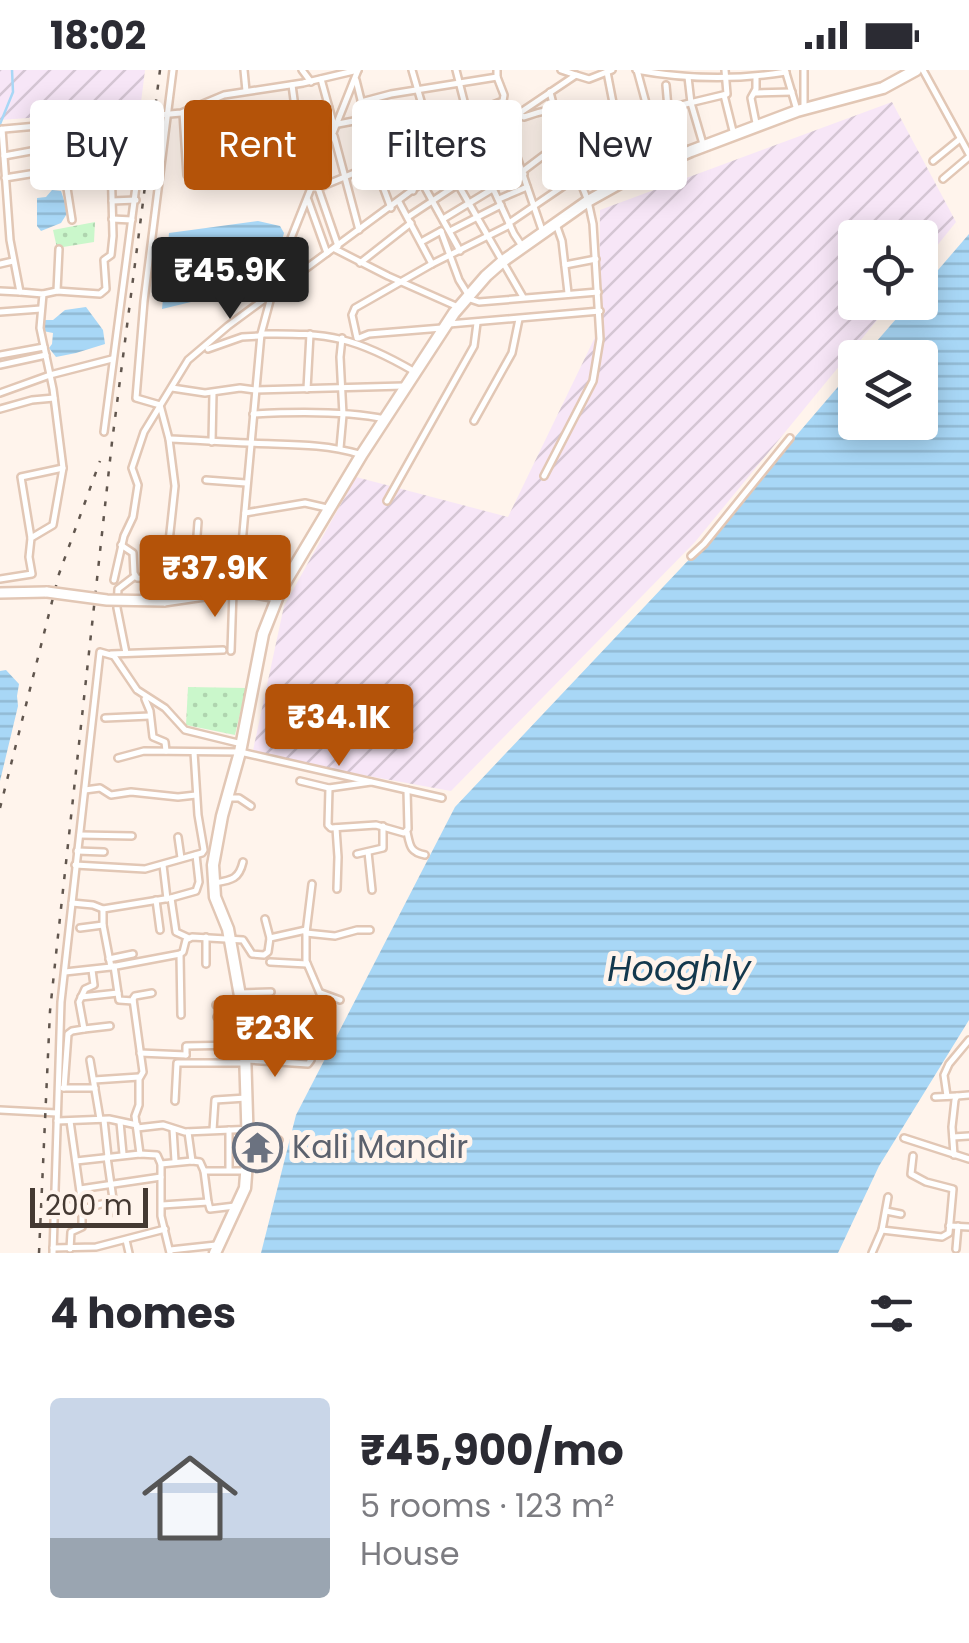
<!DOCTYPE html>
<meta charset="utf-8">
<style>
body{margin:0;font-family:Poppins,sans-serif;background:#f7f7f7;color:#2b2b33;height:100vh;display:flex;flex-direction:column;font-size:38px;white-space:nowrap}
*{box-sizing:border-box;margin:0}
p{font-size:32px;color:#7c7c81}
.icon{flex:none;width:55px;height:55px;fill:none;stroke:currentColor;stroke-width:2;stroke-linecap:round;stroke-linejoin:round}
.map{position:relative;height:1183px;overflow:hidden}
.details{display:flex;flex-direction:column;background:#fff;flex:1}
.details>*{flex:none}
.hud{position:absolute;left:30px;top:30px;width:910px;height:90px;display:flex;gap:20px}
.controls{position:absolute;left:838px;top:150px;display:grid;gap:20px}
.controls a{display:grid;place-items:center;width:100px;height:100px;border-radius:10px;background:#fff;box-shadow:0 5px 25px #0003;font-size:50px}
.scale{position:absolute;left:30px;bottom:25px;width:118px;box-sizing:border-box;padding-left:10px;border:5px solid #443932;border-top:0;font-size:28px;line-height:35px;white-space:nowrap;color:#443932;-webkit-text-stroke:8px #fff4ec;paint-order:stroke}
.price{position:absolute;translate:-50% -85px;padding:0 22px;border-radius:10px;background:#b45309;color:#fff;font-size:32px;line-height:65px;filter:drop-shadow(0 2px 5px #0008)}
.price::after{content:'';position:absolute;left:50%;top:60px;width:30px;height:22px;margin-left:-15px;background:inherit;clip-path:polygon(0 0,100% 0,50% 100%)}
.price.active{background:#222;color:#fff}
ul{padding:0;list-style:none}
li{display:flex;align-items:center;gap:30px;height:250px;padding:0 50px}
li span{display:grid;place-items:center;flex:none;width:280px;height:200px;border-radius:10px;color:#555}
li>.icon{margin-inline-start:auto}
span .icon{width:120px;height:120px;fill:#fffc;stroke-width:1}
li b{font-size:42px}
h2{display:flex;justify-content:space-between;align-items:center;height:120px;padding:0 50px;font-size:42px}
.tag{padding:0 35px;border-radius:10px;background:#fff;box-shadow:0 5px 25px #0003;font-size:35px;line-height:90px}
.tag.active{background:#b45309;color:#fff}
.status{display:flex;justify-content:space-between;align-items:center;height:70px;padding:0 50px;background:#fff;direction:ltr}
.status svg{height:28px;fill:currentColor}
.map>svg:first-child{display:block}
</style>
<div class="status"><b>18:02</b><svg viewBox="0 0 49 12"><path d="M0 12V9h3v3zM5 12V6h3v6zM10 12V3h3v9zM15 12V0h3v12zM26 1h20v11H26zM47 4h2v5h-2z"/></svg></div>
<div class="map">
<svg width="969" height="1183" viewBox="0 0 969 1183">
<defs>
<pattern id="industrial-furrows" width="10" height="10" patternUnits="userSpaceOnUse" patternTransform="scale(2.5)"><rect width="10" height="10" fill="#f7e6f7"/><path d="M-1 1l2-2M0 10L10 0M9 11l2-2" fill="none" stroke="#d5c6d4"/></pattern>
<pattern id="park-dots" width="8" height="8" patternUnits="userSpaceOnUse" patternTransform="scale(2.5)"><rect width="8" height="8" fill="#caf7cb"/><path d="M2 2h.1M6 6h.1" fill="none" stroke="#afd4af" stroke-width="1.8" stroke-linecap="round"/></pattern>
<pattern id="water-rules" width="6" height="5" patternUnits="userSpaceOnUse" patternTransform="scale(2.5)"><rect width="6" height="5" fill="#a8d7f6"/><path d="M0 2.5h6" fill="none" stroke="#92b9d3"/></pattern>
</defs>
<rect width="100%" height="100%" fill="#fff4ec"/>
<g fill="url(#industrial-furrows)">
<polygon points="0,0 145,0 140,40 0,50"/>
<polygon points="892,32 956,152 920,197 920,168 855,168 855,232 891,233 695,472 451,721 252,685 284,536 356,407 508,447 599,259 600,140"/>
</g>
<g fill="url(#park-dots)">
<polygon points="95,152 94,172 57,178 53,160"/>
<polygon points="188,617 246,618 235,665 186,655"/>
</g>
<g fill="url(#water-rules)">
<polygon points="52,120 61,121 68,142 61,153 41,161 37,156 37,128 46,127"/>
<path d="M258 151 280 156 284 163C280 176 277 198 267 207 256 219 181 234 162 239L169 163Z"/>
<polygon points="969,164 969,950 879,1096 838,1183 261,1183 296,1045 455,737 698,480 855,297 855,352 920,352 920,288 863,287 910,233 920,232 920,221"/>
<polygon points="86,237 103,260 105,274 76,283 56,287 49,278 52,274 53,263 43,261 44,250 53,250 65,240"/>
<polygon points="6,600 19,614 17,626 18,636 0,711 0,601"/>
</g>
<g fill="none" stroke-linecap="round" stroke-linejoin="round">
<polyline stroke="#a8d7f6" stroke-width="2.5" points="0,54 13,22 12,0"/>
<defs>
<g id="minor">
<polyline points="244,0 246,21"/>
<polyline points="302,0 311,12"/>
<polyline points="412,0 425,45 440,83 523,227"/>
<polyline points="456,0 475,74"/>
<path d="M636 0C685 9 737 10 786 2"/>
<polyline points="637,0 653,59 668,91"/>
<polyline points="804,0 804,37"/>
<polyline points="923,0 969,84"/>
<polyline points="607,2 615,43"/>
<polyline points="786,3 797,40"/>
<polyline points="576,5 589,9 612,0"/>
<polyline points="688,7 691,33 703,74"/>
<polyline points="321,9 334,56"/>
<polyline points="356,10 382,114 391,138"/>
<polyline points="292,15 304,104 307,114 311,118 318,118 376,94 436,74"/>
<polyline points="666,15 668,38"/>
<polyline points="755,23 792,22"/>
<polyline points="724,25 734,65"/>
<polyline points="361,32 391,24 497,7 497,0"/>
<polyline points="183,43 187,105"/>
<path d="M517 43 524 47C578 27 644 39 680 86"/>
<polyline points="648,43 727,24 725,0"/>
<polyline points="618,44 631,104"/>
<polyline points="298,45 329,38"/>
<polyline points="505,52 542,160"/>
<polyline points="557,52 586,45"/>
<polyline points="756,53 751,28 756,19 756,7"/>
<polyline points="338,54 401,42 424,41"/>
<polyline points="4,59 181,43 224,25 303,13 358,0"/>
<polyline points="370,61 404,58 407,54 404,42"/>
<polyline points="253,63 297,51"/>
<polyline points="334,66 359,160"/>
<polyline points="391,72 430,60 503,31 504,25 497,7"/>
<polyline points="473,75 514,164 522,176"/>
<polyline points="202,81 278,72 300,64 334,57"/>
<polyline points="4,86 42,79 47,107"/>
<polyline points="402,87 413,121"/>
<polyline points="933,91 960,69"/>
<polyline points="483,92 514,79"/>
<polyline points="523,101 564,70 606,63"/>
<polyline points="5,108 36,103"/>
<polyline points="943,109 969,87"/>
<polyline points="423,114 460,181"/>
<polyline points="459,116 486,99"/>
<polyline points="318,118 338,176"/>
<polyline points="499,129 527,117"/>
<polyline points="308,130 327,183"/>
<polyline points="112,131 136,130"/>
<polyline points="399,132 432,194"/>
<polyline points="408,147 458,114"/>
<polyline points="112,149 132,150"/>
<polyline points="443,149 504,112 524,104"/>
<polyline points="72,150 67,118 76,111 76,54"/>
<polyline points="509,153 578,106 627,84 659,75"/>
<polyline points="556,154 562,171 568,223"/>
<polyline points="441,161 459,210 469,226"/>
<polyline points="450,161 501,135"/>
<polyline points="421,172 441,161"/>
<polyline points="335,179 388,206 458,237"/>
<polyline points="360,193 411,153"/>
<polyline points="0,194 13,191"/>
<polyline points="565,195 596,189"/>
<polyline points="0,221 20,222"/>
<polyline points="57,221 59,179"/>
<polyline points="43,224 57,221 100,224 106,219 104,190 111,185 113,166 110,51"/>
<polyline points="467,228 479,232 598,222"/>
<polyline points="0,242 41,239"/>
<polyline points="449,254 600,241"/>
<path d="M261 264C330 263 355 267 415 302"/>
<polyline points="357,268 352,245 355,238 432,194 510,155"/>
<polyline points="359,268 369,264 442,258"/>
<polyline points="208,279 242,267 261,266"/>
<polyline points="0,285 44,277"/>
<polyline points="0,295 46,285"/>
<polyline points="172,318 205,323 240,318 255,320 404,316"/>
<polyline points="307,319 310,264"/>
<polyline points="0,323 50,305 112,289"/>
<polyline points="0,339 32,330 54,328"/>
<path d="M253 344C292 342 347 341 385 349"/>
<polyline points="474,351 512,283 519,249"/>
<polyline points="104,362 145,47"/>
<path d="M169 369C195 370 222 372 248 373 286 375 322 373 359 384"/>
<polyline points="212,372 213,323"/>
<polyline points="340,378 343,345 340,287 342,268"/>
<polyline points="544,406 593,311 600,269 593,154 588,131 559,57 550,22"/>
<polyline points="206,410 246,413"/>
<polyline points="387,431 474,276 477,253"/>
<polyline points="245,443 305,433 327,438"/>
<polyline points="198,452 196,479 240,479"/>
<polyline points="31,468 21,407 63,398"/>
<polyline points="121,475 133,483 134,503 137,508 187,511 195,511 196,479"/>
<polyline points="691,486 704,474 790,368"/>
<polyline points="0,509 32,504 29,487 31,468 53,455 63,398 53,319 40,258 43,224 20,222 10,170 2,59"/>
<polyline points="165,509 175,416 169,369 160,335 136,328 144,231 173,0"/>
<polyline points="114,510 124,466 133,447 138,415 132,398 144,362 188,290 228,256 484,67 576,5 561,0"/>
<polyline points="195,511 238,517"/>
<polyline points="238,518 261,264 278,201 358,0"/>
<polyline points="231,581 233,521"/>
<polyline points="126,583 117,538 118,519 135,506"/>
<polyline points="111,584 223,580"/>
<polyline points="145,629 150,641 153,667 165,672 166,681"/>
<polyline points="105,648 150,646"/>
<polyline points="118,688 144,681 240,682 442,728"/>
<polyline points="300,711 329,718 371,712"/>
<polyline points="329,718 328,755 331,758 376,755 404,763 408,759 407,720"/>
<polyline points="85,720 100,718 111,725 131,722 178,727 196,725"/>
<polyline points="227,728 239,728 251,736"/>
<polyline points="336,758 338,787 337,819"/>
<path d="M407 762C410 776 410 782 425 785"/>
<polyline points="80,765 132,766"/>
<polyline points="178,767 181,788"/>
<polyline points="77,781 104,782"/>
<polyline points="368,782 372,820"/>
<polyline points="357,784 383,778 383,756"/>
<polyline points="75,795 145,799 202,783 204,780 198,745 194,682"/>
<polyline points="163,795 167,829"/>
<path d="M215 813C232 810 239 809 243 792"/>
<polyline points="171,828 176,862 189,868"/>
<polyline points="156,830 160,860"/>
<polyline points="72,833 93,835 103,839"/>
<polyline points="265,849 270,868"/>
<polyline points="80,858 103,855"/>
<polyline points="306,863 335,866 357,860 370,860"/>
<polyline points="206,867 206,894"/>
<polyline points="180,884 181,945"/>
<polyline points="109,889 133,884"/>
<polyline points="270,892 307,894"/>
<polyline points="114,896 119,930 133,931"/>
<polyline points="111,897 103,855 103,839 171,828 196,821 199,812 196,785"/>
<polyline points="65,902 111,897 180,884 183,882 186,870 192,867 243,870 252,884 264,885 268,882 270,868 306,860"/>
<polyline points="240,923 271,922"/>
<polyline points="321,923 340,930"/>
<polyline points="81,927 118,923"/>
<polyline points="216,935 239,935"/>
<polyline points="242,936 274,934 321,937"/>
<polyline points="293,942 319,945"/>
<polyline points="217,947 240,944"/>
<polyline points="274,956 317,956"/>
<polyline points="84,959 110,956"/>
<polyline points="140,983 186,985"/>
<polyline points="186,985 186,976 242,975"/>
<polyline points="90,990 100,1049"/>
<polyline points="248,990 308,994 311,990 310,969 318,953 321,926 306,891 306,863 312,814"/>
<polyline points="94,1010 139,1007"/>
<polyline points="63,1018 95,1018"/>
<polyline points="64,1018 68,964 72,961 84,959 79,932 85,919 94,915 92,900"/>
<polyline points="947,1026 944,1005 949,994 969,970"/>
<polyline points="935,1027 957,1026"/>
<polyline points="175,1031 177,993 245,993"/>
<polyline points="0,1040 57,1043"/>
<polyline points="104,1050 108,1087"/>
<polyline points="57,1051 109,1049 137,1055"/>
<polyline points="120,1052 123,1084"/>
<polyline points="137,1058 163,1055 185,1062 255,1059 279,1070"/>
<polyline points="173,1059 175,1091"/>
<polyline points="213,1060 215,1030 246,1028"/>
<polyline points="229,1060 229,1100"/>
<polyline points="188,1062 192,1091"/>
<polyline points="953,1067 969,1066"/>
<polyline points="904,1068 969,1089"/>
<polyline points="140,1084 135,1046 139,1035 139,1009 143,1002 133,929 135,926 152,923"/>
<polyline points="954,1085 952,1057 955,1030 957,1026 969,1025"/>
<polyline points="107,1087 115,1143"/>
<polyline points="76,1091 140,1084 157,1085 161,1094 161,1146 170,1183"/>
<polyline points="161,1094 192,1091 200,1092 204,1101 208,1132 162,1135"/>
<polyline points="204,1101 246,1101"/>
<polyline points="80,1119 161,1107"/>
<polyline points="208,1132 210,1139 235,1136"/>
<polyline points="55,1136 82,1136"/>
<polyline points="82,1139 113,1131"/>
<polyline points="886,1141 901,1144"/>
<polyline points="949,1156 969,1157"/>
<polyline points="882,1160 942,1167 949,1163 953,1119 926,1112 911,1104 913,1086"/>
<polyline points="126,1170 129,1183"/>
<polyline points="53,1178 96,1177 165,1159"/>
<polyline points="70,1179 71,1162 82,1157 82,1136 70,1051"/>
<polyline points="956,1179 958,1156"/>
<polyline points="170,1180 216,1175"/>
<polyline points="53,1183 61,932 100,582 114,586 137,620 165,638 185,660 242,674"/>
<polyline points="872,1183 882,1160 888,1127"/>
</g>
<g id="secondary">
<polyline points="0,523 47,522"/>
<polyline points="164,531 238,520 277,527"/>
</g>
<polyline id="primary" points="215,1183 245,1118 248,1079 244,948 228,859 215,827 213,795 222,746 240,682 263,564 280,521 362,384 454,243 486,206 503,191 588,131 631,107 691,81 797,41 883,18 916,0"/>
</defs>
<use href="#minor" stroke="#e2c7b5" stroke-width="10"/>
<use href="#secondary" stroke="#e2c7b5" stroke-width="14"/>
<use href="#primary" stroke="#e2c7b5" stroke-width="15"/>
<use href="#minor" stroke="#fff" stroke-width="5"/>
<use href="#secondary" stroke="#fff" stroke-width="9"/>
<use href="#primary" stroke="#fff" stroke-width="10"/>
<g stroke="#61564e" stroke-width="2.5" stroke-dasharray="5 10" stroke-linecap="butt">
<polyline points="0,738 59,504 100,391"/>
<polyline points="39,1183 50,941 57,875 112,372 160,0"/>
</g>
<defs>
<polyline id="secondary-bridge" points="47,522 107,530 164,531"/>
</defs>
<use href="#secondary-bridge" stroke="#e2c7b5" stroke-width="14" stroke-linecap="butt"/>
<use href="#secondary-bridge" stroke="#fff" stroke-width="9"/>
</g>
<defs>
<symbol id="temple-ring" viewBox="-11 -11 22 22"><circle r="9.5" fill="#fff4ec" stroke="#6b7280" stroke-width="1.5"/><path d="M0-6L5-2H3V0L6.5 2.5H4V6H1.5V3h-3V6H-4V2.5H-6.5L-3 0V-2H-5Z" fill="#6b7280"/></symbol>
</defs>
<g fill-rule="evenodd">
<use href="#temple-ring" x="230" y="1050" width="55" height="55"/>
</g>
<g text-anchor="middle" stroke-width="10" stroke-linejoin="round" paint-order="stroke">
<g font-size="32" fill="#5b616d" stroke="#fff4ec" text-anchor="start">
<text x="292" y="1088">Kali Mandir</text>
</g>
<g font-size="35" font-style="italic" fill="#13384d" stroke="#fff4ec">
<text x="679" y="911">Hooghly</text>
</g>
</g>
</svg>
<div class="controls">
<a><svg class="icon" aria-label="locate" viewBox="0 0 24 24"><circle cx="12" cy="12" r="6"/><path d="M12 2v4M12 18v4M2 12h4M18 12h4"/></svg></a>
<a><svg class="icon" aria-label="layers" viewBox="0 0 24 24"><path d="M12 4l9 5-9 5-9-5zM3 14l9 5 9-5"/></svg></a>
</div>
<div class="scale">200 m</div>
<b class="price active" style="left:230px;top:252px">₹45.9K</b>
<b class="price" style="left:215px;top:550px">₹37.9K</b>
<b class="price" style="left:339px;top:699px">₹34.1K</b>
<b class="price" style="left:275px;top:1010px">₹23K</b>
<div class="hud">
<a class="tag">Buy</a>
<a class="tag active">Rent</a>
<a class="tag">Filters</a>
<a class="tag">New</a>
</div>
</div>
<section class="details">
<h2>4 homes<svg class="icon" aria-label="filters" viewBox="0 0 24 24"><path d="M4 7h16M4 17h16"/><circle cx="9" cy="7" r="2"/><circle cx="15" cy="17" r="2"/></svg></h2>
<ul>
<li><span style="background:linear-gradient(#c9d6e8 70%,#9aa5b1 0)"><svg class="icon" aria-label="home" viewBox="0 0 24 24"><path d="M3 11l9-7 9 7M6 9v11h12V9"/></svg></span><div><b>₹45,900/mo</b><p>5 rooms · 123 m²</p><p>House</p></div></li>
</ul>
</section>
